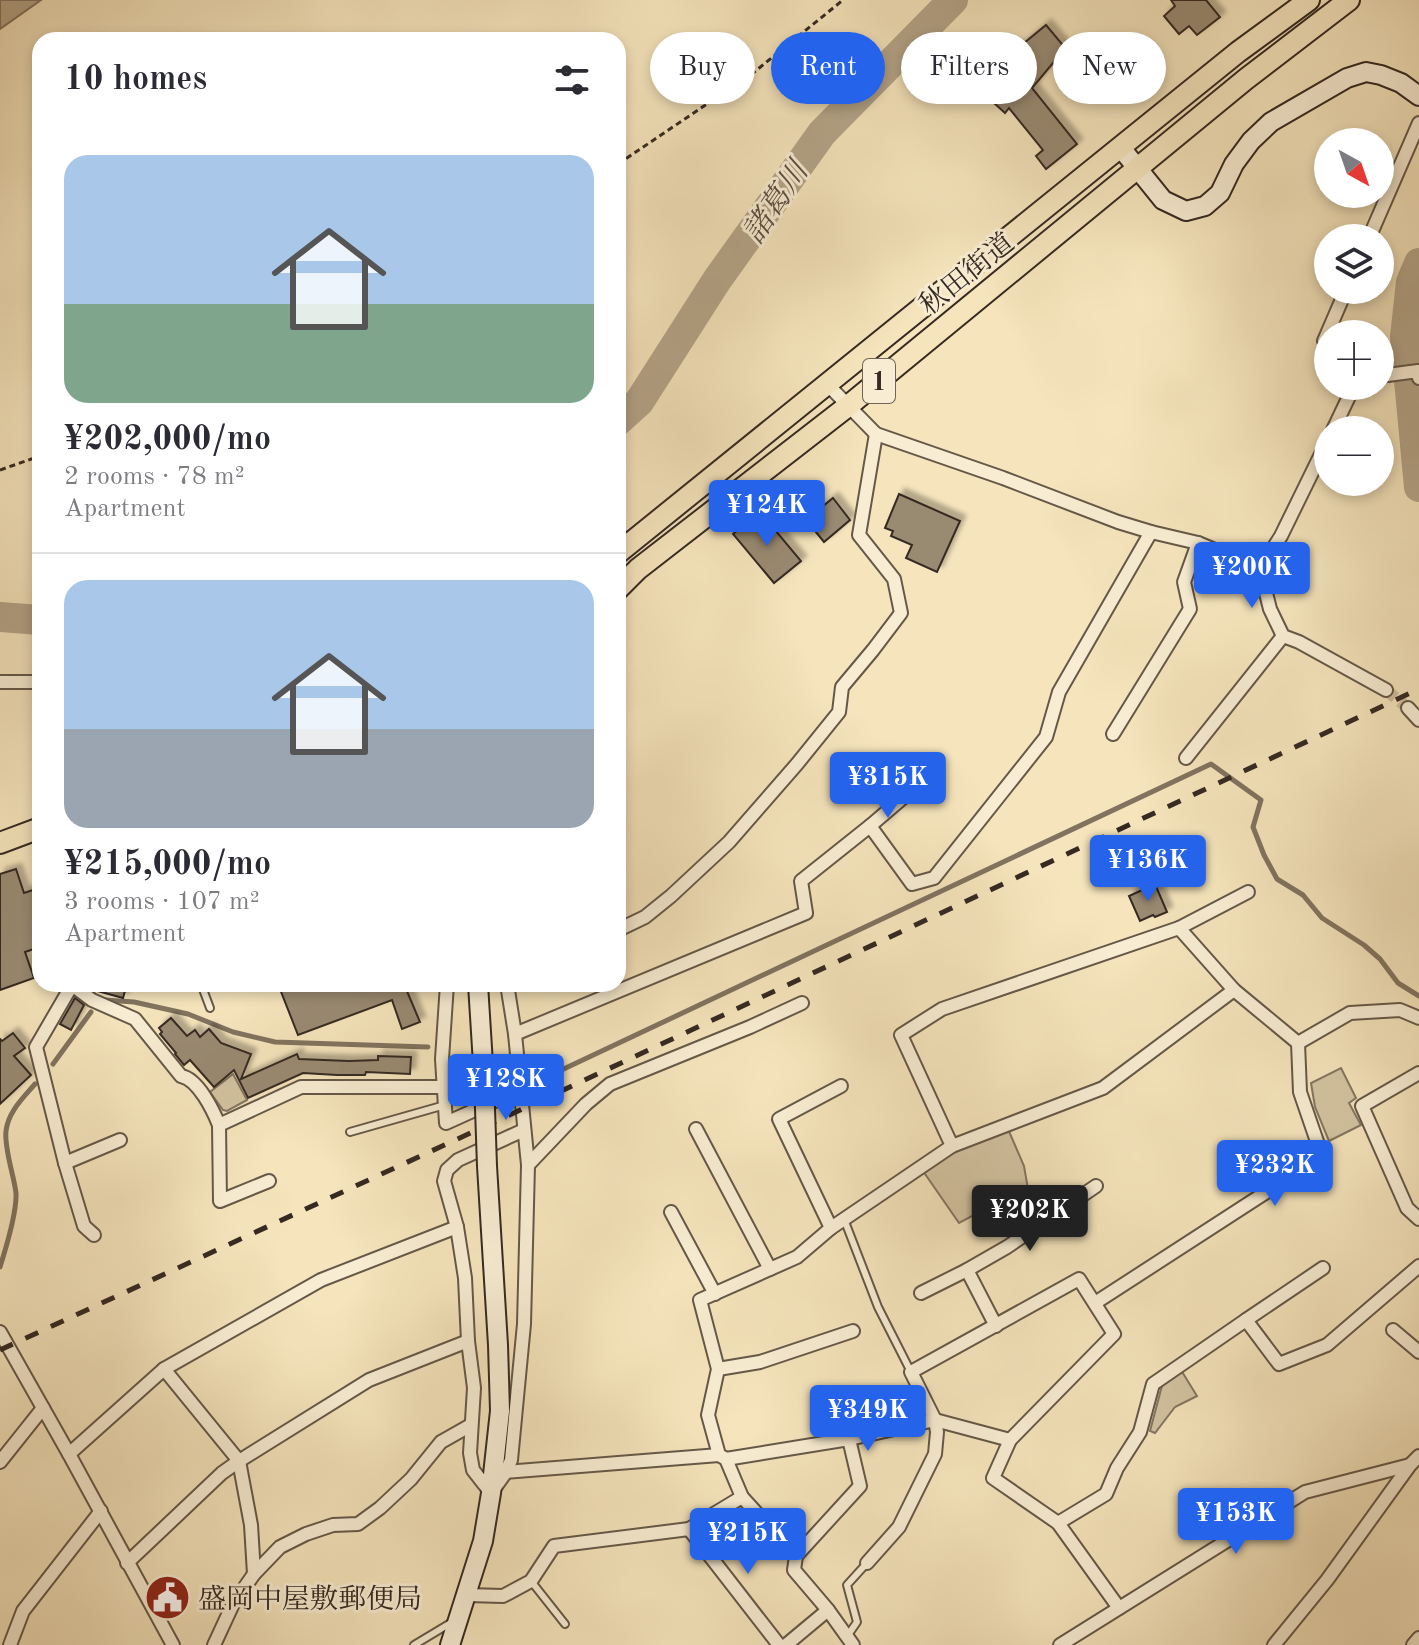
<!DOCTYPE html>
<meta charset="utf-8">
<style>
body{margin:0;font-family:"Old Standard TT","Noto Serif JP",serif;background:#f2f2f3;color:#2b2b33;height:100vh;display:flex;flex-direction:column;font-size:30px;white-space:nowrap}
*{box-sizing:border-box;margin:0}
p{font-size:26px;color:#7c7c81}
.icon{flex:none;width:44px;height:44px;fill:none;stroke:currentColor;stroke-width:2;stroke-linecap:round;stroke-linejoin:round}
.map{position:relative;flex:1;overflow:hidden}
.panel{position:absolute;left:32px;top:32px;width:594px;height:960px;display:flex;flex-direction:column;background:#fff;border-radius:24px;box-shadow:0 4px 12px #0003}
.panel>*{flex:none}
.banner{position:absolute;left:650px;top:32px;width:648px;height:72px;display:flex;gap:16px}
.needle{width:52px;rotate:140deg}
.fabs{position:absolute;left:1314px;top:128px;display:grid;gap:16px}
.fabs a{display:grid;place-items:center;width:80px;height:80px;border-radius:50%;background:#fff;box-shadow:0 4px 12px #0003;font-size:40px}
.price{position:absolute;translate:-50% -68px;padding:0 18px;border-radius:8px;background:#2563eb;color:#fff;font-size:26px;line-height:52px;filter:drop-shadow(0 2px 4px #0008)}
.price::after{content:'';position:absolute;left:50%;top:48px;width:24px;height:18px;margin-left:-12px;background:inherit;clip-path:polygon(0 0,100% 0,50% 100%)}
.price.selected{background:#222;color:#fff}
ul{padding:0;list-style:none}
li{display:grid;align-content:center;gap:16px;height:424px;padding:0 32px}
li+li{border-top:2px solid #e1e1e2}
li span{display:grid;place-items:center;height:248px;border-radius:24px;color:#555}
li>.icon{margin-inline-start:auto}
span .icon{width:144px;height:144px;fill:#fffc;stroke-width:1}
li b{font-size:34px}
h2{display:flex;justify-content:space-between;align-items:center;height:96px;padding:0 32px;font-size:34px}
.chip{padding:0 28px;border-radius:36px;background:#fff;box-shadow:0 4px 12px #0003;font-size:28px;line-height:72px}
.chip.selected{background:#2563eb;color:#fff}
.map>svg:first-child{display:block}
</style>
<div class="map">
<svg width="1419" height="1645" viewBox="0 0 1419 1645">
<defs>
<filter id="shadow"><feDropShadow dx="5.5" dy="-5.5" stdDeviation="2" flood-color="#0004"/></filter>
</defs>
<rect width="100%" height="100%" fill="#f5e4bc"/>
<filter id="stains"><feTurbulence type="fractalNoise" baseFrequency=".0025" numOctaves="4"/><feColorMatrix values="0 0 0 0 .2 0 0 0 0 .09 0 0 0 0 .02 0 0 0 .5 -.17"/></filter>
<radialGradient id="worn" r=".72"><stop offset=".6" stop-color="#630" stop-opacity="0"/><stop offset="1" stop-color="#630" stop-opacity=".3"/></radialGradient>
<g fill="#d4c4a2" stroke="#847662" stroke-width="2">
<polygon points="1341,1068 1356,1098 1349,1103 1361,1125 1329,1141 1315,1107 1311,1083"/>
<polygon points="233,1074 247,1100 227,1111 223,1110 210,1092"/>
<polygon points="1008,1129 1024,1166 1028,1189 1012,1198 1007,1205 994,1212 989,1207 959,1223 923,1171 954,1149"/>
<polygon points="1181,1370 1197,1396 1175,1407 1155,1433 1150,1431 1163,1382"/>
</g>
<polygon fill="#b4a488" stroke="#81735f" stroke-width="2" points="0,0 41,0 0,29"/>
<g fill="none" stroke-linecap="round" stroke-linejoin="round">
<g stroke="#81735f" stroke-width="5">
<polyline points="105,1000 134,1002 188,1014 233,1032 275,1042 428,1047"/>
<polyline points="53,1064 91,1012"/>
<polyline points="536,1082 1211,764 1261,800 1253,827 1264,855 1277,879 1303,895 1322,918 1364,945 1380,959 1398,983 1419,996"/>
<path d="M0 1267C6 1248 17 1213 16 1193 14 1176 4 1148 6 1131 8 1112 23 1098 35 1084"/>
</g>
<g stroke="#b4a488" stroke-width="30">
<polyline points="1419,263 1411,282 1405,337 1419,487"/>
<polyline points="618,421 639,402 717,280 822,133 953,0"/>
<polyline points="0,617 40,620"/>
</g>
</g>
<g fill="#998a72" stroke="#352922" stroke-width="2" filter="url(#shadow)">
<polygon points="1171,0 1206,0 1220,17 1197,35 1189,26 1179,34 1164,16 1175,6"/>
<polygon points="1046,25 1067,50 1058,57 1032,88 1077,144 1046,169 1036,156 1043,150 1009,108 1005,113 994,103 997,100 987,91 1000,76 998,74 1008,62 1004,58 1015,46 1018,48"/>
<polygon points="899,494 960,521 937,572 906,558 912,545 891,536 893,531 885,528"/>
<polygon points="833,498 850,520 824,542 806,520"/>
<polygon points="760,512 801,561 774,583 733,534"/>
<polygon points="16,869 24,893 33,890 40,909 40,947 25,952 34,978 0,990 0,874"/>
<polygon points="1155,884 1167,912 1155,917 1153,915 1140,921 1129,896"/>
<polygon points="87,984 127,984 123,998 94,990"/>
<polygon points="278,984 404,984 420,1022 402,1029 392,1000 298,1035"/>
<polygon points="75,998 84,1005 71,1030 60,1024"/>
<polygon points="171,1018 187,1036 195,1030 200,1037 209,1029 221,1043 251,1054 241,1079 297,1054 299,1059 349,1061 378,1060 378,1056 411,1057 410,1074 366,1072 365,1075 337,1075 303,1073 248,1098 234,1070 214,1087 190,1060 184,1065 175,1054 176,1053 160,1034 162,1032 159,1028"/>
<polygon points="13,1033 25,1048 14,1056 31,1075 0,1104 0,1039 2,1041"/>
</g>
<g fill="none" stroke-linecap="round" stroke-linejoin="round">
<polyline stroke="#cfbf9d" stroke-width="12" stroke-dasharray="12 6" stroke-linecap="butt" points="1386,690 1408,708"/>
<defs>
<g id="lane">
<polyline points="201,984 210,1008"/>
<polyline points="350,1132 445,1105"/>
<polyline points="844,1219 878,1307 911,1372"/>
<polyline points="531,1581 565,1624"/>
<polyline points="848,1635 857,1622 847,1585 867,1563"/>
<polyline points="414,1645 454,1621"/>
</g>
<g id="street">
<polyline points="1369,238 1419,123"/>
<polyline points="1328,346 1324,341 1346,290"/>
<polyline points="1380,376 1418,371 1419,378"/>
<polyline points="828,385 876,434 1003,478 1118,522 1151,532 1198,543 1260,569"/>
<polyline points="1333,430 1354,386"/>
<polyline points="1328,440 1281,536 1260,569 1270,609 1283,636 1299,642 1386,690"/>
<polyline points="0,682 40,682"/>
<polyline points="1408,708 1419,720"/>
<polyline points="1113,734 1190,609 1184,582 1198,543"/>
<polyline points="1186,758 1283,636"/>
<polyline points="870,826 933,772"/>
<polyline points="1179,928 1248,892"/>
<polyline points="618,930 645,917 671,896 729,842 797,764 839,712 842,687 873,650 901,613 894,579 859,535 876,434"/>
<polyline points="447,984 442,1059 446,1123 519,1090"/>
<polyline points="507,984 515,1034 528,1165 524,1324 511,1460 506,1472 491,1493 473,1470 470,1453 474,1388 468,1341 465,1278 457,1227 444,1181 447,1170 458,1160 524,1130"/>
<polyline points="515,1034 806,913 801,881 870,826 912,884 934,878 1046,737 1059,692 1151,532"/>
<polyline points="1419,1073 1362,1106 1407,1208 1419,1219"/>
<polyline points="696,1129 770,1269"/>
<path d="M120 1140 65 1163 36 1047 72 985 92 1000 135 1019 181 1076C198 1079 213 1110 219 1125"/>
<polyline points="952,1146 1103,1088 1234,990"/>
<polyline points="65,1163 84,1226 94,1235"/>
<polyline points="528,1165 586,1104 610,1084 750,1027 802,1003"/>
<polyline points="269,1181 220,1201 219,1125 301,1087 444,1087"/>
<polyline points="671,1212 715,1294"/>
<polyline points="831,1228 779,1119 841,1086"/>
<polyline points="1323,1268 1246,1320 1279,1364 1327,1345 1419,1266"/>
<polyline points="921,1293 967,1270"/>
<polyline points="1095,1303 1322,1156 1300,1092 1298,1043"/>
<polyline points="996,1326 967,1270 1007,1247 1096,1186"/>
<polyline points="1393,1330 1419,1352"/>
<polyline points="0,1332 69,1454 173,1645"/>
<polyline points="164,1369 321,1280 457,1227"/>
<polyline points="718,1369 760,1362 853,1331"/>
<polyline points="69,1454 164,1369 239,1461 251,1525 254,1574"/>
<polyline points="726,1459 849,1439 935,1420 1010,1440"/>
<polyline points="0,1462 43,1408"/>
<polyline points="506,1472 719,1455"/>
<polyline points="689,1529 779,1645"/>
<polyline points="796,1556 860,1486 849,1439"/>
<polyline points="127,1563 222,1473 239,1461 369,1380 468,1341"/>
<polyline points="867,1563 899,1527 935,1454 937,1432 935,1420 911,1372 1079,1279 1114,1334 1010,1440 993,1478 1058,1523"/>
<polyline points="467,1595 503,1596 531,1581 554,1546 689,1529 742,1497"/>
<polyline points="1119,1608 1058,1523 1106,1494 1117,1468 1140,1432 1153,1384 1246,1320"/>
<polyline points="10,1645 23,1611 101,1511"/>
<polyline points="214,1645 233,1604 254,1574 280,1547 306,1534 333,1525 358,1524 380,1508 411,1479 441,1442 471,1425"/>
<polyline points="786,1645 828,1610"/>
<polyline points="853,1645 828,1610 794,1570 796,1556 742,1497 726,1459 719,1455 708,1415 718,1369 700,1300 797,1257 831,1228 952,1146 901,1035 942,1009 1179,928 1234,990 1298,1043 1350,1013 1400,1010 1419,1018"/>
<polyline points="1060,1645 1305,1492 1410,1465"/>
<polyline points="1274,1645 1327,1580 1410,1465 1419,1456"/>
<polyline points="1413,1645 1419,1638"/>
</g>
<g id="secondary">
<polyline points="1121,148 1163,200 1186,211 1205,206 1220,193 1234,164 1251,141 1271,122 1347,78 1366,72 1381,75 1401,83 1419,96"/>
<polyline points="478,984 484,1080"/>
<polyline points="450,1645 483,1541 491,1493 500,1411 498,1345 487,1166"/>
</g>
<g id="primary">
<polyline points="618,553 1238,52 1309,0"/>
<polyline points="618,589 638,569 848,406 1246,79 1349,0"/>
<polyline points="0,843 40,828"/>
</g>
</defs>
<use href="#lane" stroke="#655848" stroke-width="10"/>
<use href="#street" stroke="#655848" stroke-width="16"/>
<use href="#secondary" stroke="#352922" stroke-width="22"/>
<use href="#primary" stroke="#352922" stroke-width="24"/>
<g stroke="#352922" stroke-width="3" stroke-dasharray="6 4" stroke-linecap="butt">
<polyline points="618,164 753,73 843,0"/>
<polyline points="0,470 40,456"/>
</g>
<use href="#lane" stroke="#f8edd3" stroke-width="6"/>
<use href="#street" stroke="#f8edd3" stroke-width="12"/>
<use href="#secondary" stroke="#f8edd3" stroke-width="18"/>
<use href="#primary" stroke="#f5e4bc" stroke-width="20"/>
<polyline stroke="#352922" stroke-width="5" stroke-dasharray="14 14" stroke-linecap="butt" points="0,1350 542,1100 1419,689"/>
<defs>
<polyline id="secondary-bridge" points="484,1080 487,1166"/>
</defs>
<use href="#secondary-bridge" stroke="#352922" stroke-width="22" stroke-linecap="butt"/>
<use href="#secondary-bridge" stroke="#f8edd3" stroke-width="18"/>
</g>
<defs>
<symbol id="civic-disc" viewBox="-11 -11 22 22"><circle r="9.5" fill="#8f2418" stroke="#f8edd3"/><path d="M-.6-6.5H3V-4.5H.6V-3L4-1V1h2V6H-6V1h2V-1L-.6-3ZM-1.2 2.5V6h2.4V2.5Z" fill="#fff"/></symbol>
</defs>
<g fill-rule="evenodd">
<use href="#civic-disc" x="142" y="1572" width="51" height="51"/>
</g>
<g text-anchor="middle" stroke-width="6" stroke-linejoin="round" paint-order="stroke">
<rect fill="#f8edd3" stroke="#706457" stroke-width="2" x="863" y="359" width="32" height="44" rx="6"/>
<g font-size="26" font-weight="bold" fill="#352922">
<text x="879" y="390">1</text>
</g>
<g font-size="28" fill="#352922" stroke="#f8edd3">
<text transform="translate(966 273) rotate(-39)" y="10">秋田街道</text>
</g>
<g font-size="28" fill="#352922" stroke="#f8edd3" text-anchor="start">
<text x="198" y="1608">盛岡中屋敷郵便局</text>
</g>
<g font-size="30" font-style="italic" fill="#5b4e41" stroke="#f8edd3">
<text transform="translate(775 202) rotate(-56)" y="10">諸葛川</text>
</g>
</g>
<rect width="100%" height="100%" filter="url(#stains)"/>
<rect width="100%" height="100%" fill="url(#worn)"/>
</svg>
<div class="fabs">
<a><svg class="needle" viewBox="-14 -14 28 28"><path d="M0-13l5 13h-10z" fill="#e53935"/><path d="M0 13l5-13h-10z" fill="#7c7c81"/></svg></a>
<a><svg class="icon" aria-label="layers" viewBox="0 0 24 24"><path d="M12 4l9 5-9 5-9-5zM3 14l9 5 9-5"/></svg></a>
<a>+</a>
<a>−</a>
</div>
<b class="price" style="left:767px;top:548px">¥124K</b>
<b class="price" style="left:1252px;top:610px">¥200K</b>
<b class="price" style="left:888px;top:820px">¥315K</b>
<b class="price" style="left:1148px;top:903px">¥136K</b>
<b class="price" style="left:506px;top:1122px">¥128K</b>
<b class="price" style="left:1275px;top:1208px">¥232K</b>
<b class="price selected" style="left:1030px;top:1253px">¥202K</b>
<b class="price" style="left:868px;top:1453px">¥349K</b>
<b class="price" style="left:1236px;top:1556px">¥153K</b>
<b class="price" style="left:748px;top:1576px">¥215K</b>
<div class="banner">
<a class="chip">Buy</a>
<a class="chip selected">Rent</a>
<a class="chip">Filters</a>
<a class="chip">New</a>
</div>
<section class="panel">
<h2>10 homes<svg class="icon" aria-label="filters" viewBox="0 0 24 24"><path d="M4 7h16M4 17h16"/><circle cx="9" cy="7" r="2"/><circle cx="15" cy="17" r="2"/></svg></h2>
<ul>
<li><span style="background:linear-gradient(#a9c7e8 60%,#7fa58c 0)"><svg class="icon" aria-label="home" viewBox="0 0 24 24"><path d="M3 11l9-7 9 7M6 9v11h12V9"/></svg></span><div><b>¥202,000/mo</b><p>2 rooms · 78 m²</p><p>Apartment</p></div></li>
<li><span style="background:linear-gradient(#a9c7e8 60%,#9aa5b1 0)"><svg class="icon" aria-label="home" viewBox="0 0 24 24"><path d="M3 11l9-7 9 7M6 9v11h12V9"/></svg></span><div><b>¥215,000/mo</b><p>3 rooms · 107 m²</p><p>Apartment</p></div></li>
</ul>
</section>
</div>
